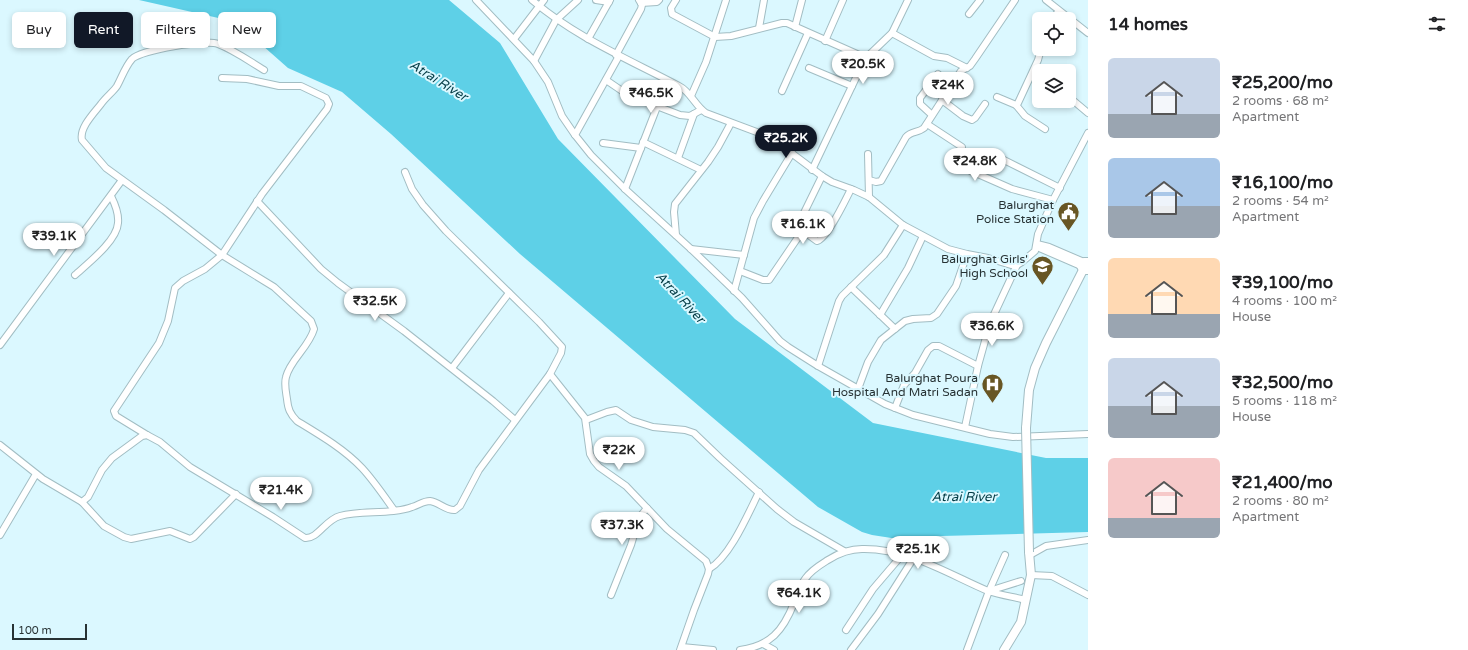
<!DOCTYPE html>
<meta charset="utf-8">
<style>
body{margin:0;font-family:"Varela Round",sans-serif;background:#f2f2f2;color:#202124;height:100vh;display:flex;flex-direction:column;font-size:15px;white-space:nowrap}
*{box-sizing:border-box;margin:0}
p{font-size:13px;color:#757577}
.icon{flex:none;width:22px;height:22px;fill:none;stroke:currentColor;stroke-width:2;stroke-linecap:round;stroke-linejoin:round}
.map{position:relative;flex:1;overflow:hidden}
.panel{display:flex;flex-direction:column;background:#fff;width:380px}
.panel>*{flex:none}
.guide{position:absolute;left:12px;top:12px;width:380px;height:36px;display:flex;gap:8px}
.controls{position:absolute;left:1032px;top:12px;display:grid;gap:8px}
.controls a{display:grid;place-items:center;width:44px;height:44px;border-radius:6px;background:#fff;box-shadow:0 2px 6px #0003;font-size:20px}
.scale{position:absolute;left:12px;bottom:10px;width:75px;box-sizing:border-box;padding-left:4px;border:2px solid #273234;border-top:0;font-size:11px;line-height:14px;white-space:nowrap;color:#273234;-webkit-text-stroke:3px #dbf8ff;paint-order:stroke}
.price{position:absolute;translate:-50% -34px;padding:0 9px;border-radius:14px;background:#fff;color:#222;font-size:13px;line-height:26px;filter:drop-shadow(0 1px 2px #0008)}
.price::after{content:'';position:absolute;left:50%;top:24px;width:12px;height:9px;margin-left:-6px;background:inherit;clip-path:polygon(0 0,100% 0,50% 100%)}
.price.current{background:#111827;color:#fff}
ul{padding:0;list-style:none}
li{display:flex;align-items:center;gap:12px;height:100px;padding:0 20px}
li span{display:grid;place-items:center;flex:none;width:112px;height:80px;border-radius:6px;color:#555}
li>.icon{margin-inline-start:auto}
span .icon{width:48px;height:48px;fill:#fffc;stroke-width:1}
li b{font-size:17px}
h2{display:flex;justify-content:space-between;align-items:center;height:48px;padding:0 20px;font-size:17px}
.tag{padding:0 14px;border-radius:6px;background:#fff;box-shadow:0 2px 6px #0003;font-size:14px;line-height:36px}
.tag.current{background:#111827;color:#fff}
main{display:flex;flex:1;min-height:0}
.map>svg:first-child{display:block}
</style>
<main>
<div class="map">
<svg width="1088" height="650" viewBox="0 0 1088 650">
<rect width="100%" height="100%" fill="#dbf8ff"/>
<polygon fill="#5ed0e7" points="139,0 449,0 500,43 558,139 735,319 873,423 1046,458 1088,458 1088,532 942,536 898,539 872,535 862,532 818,507 520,254 391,134 342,92 288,68 236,22"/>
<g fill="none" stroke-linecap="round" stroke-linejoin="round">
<defs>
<g id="minor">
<polyline points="476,0 534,61 548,82 562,116 575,135 591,155 625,189 691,249 742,298 780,341 788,347 818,366 885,404 913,415 990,434 1013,437 1088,434"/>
<path d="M532 0C575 37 628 59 679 86 691 92 695 106 706 113L770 137 822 176 832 182 854 190 869 197 903 225 948 249 967 254 988 258 1011 265H1017L1022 262 1035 251 1038 234 1053 200 1088 133"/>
<polyline points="596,0 609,2"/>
<polyline points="676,0 671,8 672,14 715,37 731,36 782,23 787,23 866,58"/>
<polyline points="1046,0 1088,33"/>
<polyline points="641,3 657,2 659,0"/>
<polyline points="969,14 980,0"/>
<polyline points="1052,19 1059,11"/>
<polyline points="795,27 802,0"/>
<polyline points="759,28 764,0"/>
<polyline points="892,33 934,56 947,58 967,68"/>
<polyline points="514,39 544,0"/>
<polyline points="588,39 610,0"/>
<polyline points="825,41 843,0"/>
<polyline points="616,55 641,9 642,5 639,0"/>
<polyline points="534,61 556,20 578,0"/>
<polyline points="809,68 852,86"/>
<path d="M264 70C249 61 234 50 218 44 206 39 141 50 132 59 125 67 122 77 117 86 114 91 106 97 101 104 94 113 79 128 82 140L106 168 164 210 222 255 274 287 311 321 314 329C309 347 290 360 286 377 284 384 286 392 287 399 288 409 290 414 297 421 320 435 344 449 362 468 374 481 384 496 394 510"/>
<polyline points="606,80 628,95 680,115 690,116 701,110"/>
<polyline points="782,91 808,33"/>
<polyline points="691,96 706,62 726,0"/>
<polyline points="997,97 1016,105 1018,103 1038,60 1041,49"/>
<polyline points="1069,97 1088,113"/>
<polyline points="942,100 963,116 972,120 975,118 985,104"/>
<polyline points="1016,105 1025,116 1045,129"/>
<polyline points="932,115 920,104 920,98 938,74"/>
<polyline points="927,124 962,147 960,163 962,167 1012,189 1053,200"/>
<polyline points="575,135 619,56"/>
<polyline points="643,142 701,170"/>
<polyline points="603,143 641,148"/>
<polyline points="868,154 869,197"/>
<polyline points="985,157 1000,158 1060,188"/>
<polyline points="678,158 694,114"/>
<polyline points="812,170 863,63 866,58 892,33 908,0"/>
<path d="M869 180 876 182 881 181 906 137C911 131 918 133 924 128L961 71 970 66 975 59 1015 0"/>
<polyline points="625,189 657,107"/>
<polyline points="257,201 321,269 338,283 404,331 493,401 515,420"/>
<polyline points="801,233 800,221 822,176"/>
<polyline points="676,235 674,212 675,204 708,162 718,147 731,123"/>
<polyline points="1037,244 1049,247 1084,262"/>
<polyline points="1037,247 1081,266"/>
<polyline points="691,249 744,255"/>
<path d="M740 271 763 280H769L801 233H806L817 241C827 239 846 199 851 189"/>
<path d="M75 275C87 264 117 241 118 223 119 214 115 204 111 196"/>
<polyline points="851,287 895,329"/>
<polyline points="734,291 754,218 763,201 792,153"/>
<polyline points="880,315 908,268 923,236"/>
<polyline points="0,345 122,180"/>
<polyline points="818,366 839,301 842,296 884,255 903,225"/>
<polyline points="452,368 509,293"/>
<polyline points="550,374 585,418 590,454 594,461 599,467 626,486 667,529 706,561 709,569 708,574 694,610 680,650"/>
<polyline points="858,389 868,362 881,340 905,321 913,319 931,318 937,314 956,286 967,254"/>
<polyline points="895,408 904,385 915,373 928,350 933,346 939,346 978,366"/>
<polyline points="586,420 607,412 616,410 631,420 653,427 685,430 694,433 720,458 777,509 794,522 844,551"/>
<polyline points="965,427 978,366 990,323 1017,265"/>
<polyline points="147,435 116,416 114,411 159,343 168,321 175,288 183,281 205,269 222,255 262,194 327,109 329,104 326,98 301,86 279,86 247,79 222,78"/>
<path d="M0 445 43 479 82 502 88 497 102 470 112 458 142 436 147 435 160 442 190 467 273 517 305 538C318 539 325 520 340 516 362 510 391 515 412 507 419 505 423 501 430 501 439 502 446 511 455 510L460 506 479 470 550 374 561 353 562 347 539 322 446 231 423 205 412 189 405 172"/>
<polyline points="82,502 104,526 124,537 131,539 170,531 190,539 194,537 236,494"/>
<polyline points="0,535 36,474"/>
<polyline points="1030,555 1046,546 1088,540"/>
<path d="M709 569C730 557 748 514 759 492"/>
<polyline points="1031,575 1052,576 1088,595"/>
<polyline points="989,591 1021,581"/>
<polyline points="611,595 631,545 639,518 647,508"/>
<polyline points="846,630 873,589 902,555"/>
<polyline points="763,644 774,650"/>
<polyline points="682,647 713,650"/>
<path d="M740 650C770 646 783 631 794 603 797 595 800 586 805 579 811 570 820 565 828 560 839 553 849 549 862 549 908 548 948 574 988 591 1000 595 1014 597 1026 600"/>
<polyline points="851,650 878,614 913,559"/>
<polyline points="967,650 989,591 1005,555"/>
</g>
<g id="major">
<polyline points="1088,262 1084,262 1081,266 1083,270 1088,270"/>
<polyline points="1026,428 1029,390 1035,368 1046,343 1083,270"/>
<polyline points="1004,650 1021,622 1031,575 1029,552"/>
</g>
</defs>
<use href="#minor" stroke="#a2bdc3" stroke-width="8"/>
<use href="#major" stroke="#a2bdc3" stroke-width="10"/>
<use href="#minor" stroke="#fff" stroke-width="6"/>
<use href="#major" stroke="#fff" stroke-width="8"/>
<defs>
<polyline id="major-bridge" points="1026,428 1029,552"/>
</defs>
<use href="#major-bridge" stroke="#a2bdc3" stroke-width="10" stroke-linecap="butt"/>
<use href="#major-bridge" stroke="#fff" stroke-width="8"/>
</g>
<defs>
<symbol id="civic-pin" viewBox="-11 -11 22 30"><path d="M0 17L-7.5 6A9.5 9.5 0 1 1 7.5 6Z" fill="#685624" stroke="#dbf8ff"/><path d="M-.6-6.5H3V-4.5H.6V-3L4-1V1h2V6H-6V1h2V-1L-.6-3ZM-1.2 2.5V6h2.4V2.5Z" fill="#fff"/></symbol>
<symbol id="school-pin" viewBox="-11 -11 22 30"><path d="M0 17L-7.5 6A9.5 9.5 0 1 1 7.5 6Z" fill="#685624" stroke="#dbf8ff"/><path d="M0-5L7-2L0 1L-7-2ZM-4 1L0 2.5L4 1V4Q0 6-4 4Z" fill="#fff"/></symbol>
<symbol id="hospital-pin" viewBox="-11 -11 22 30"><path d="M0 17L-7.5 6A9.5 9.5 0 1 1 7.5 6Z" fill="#685624" stroke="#dbf8ff"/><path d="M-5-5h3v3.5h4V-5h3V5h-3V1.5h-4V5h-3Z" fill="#fff"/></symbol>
</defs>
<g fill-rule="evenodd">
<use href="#civic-pin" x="1056" y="200" width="25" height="34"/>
<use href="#school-pin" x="1030" y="254" width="25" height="34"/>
<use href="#hospital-pin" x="980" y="372" width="25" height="34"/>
</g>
<g text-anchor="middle" stroke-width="4" stroke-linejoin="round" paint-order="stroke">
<g font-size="12" fill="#273234" stroke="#dbf8ff" text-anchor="end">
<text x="1054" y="209">Balurghat<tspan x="1054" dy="14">Police Station</tspan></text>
<text x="1028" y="263">Balurghat Girls'<tspan x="1028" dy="14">High School</tspan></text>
<text x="978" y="382">Balurghat Poura<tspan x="978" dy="14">Hospital And Matri Sadan</tspan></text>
</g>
<g font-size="13" font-style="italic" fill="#033b45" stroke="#dbf8ff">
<text transform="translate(439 80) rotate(32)" y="5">Atrai River</text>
<text transform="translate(681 297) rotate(47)" y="5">Atrai River</text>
<text x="964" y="501">Atrai River</text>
</g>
</g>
</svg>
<div class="controls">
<a><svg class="icon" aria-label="locate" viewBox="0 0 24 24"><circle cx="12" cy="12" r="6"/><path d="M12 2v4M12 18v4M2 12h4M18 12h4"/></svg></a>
<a><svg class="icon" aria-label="layers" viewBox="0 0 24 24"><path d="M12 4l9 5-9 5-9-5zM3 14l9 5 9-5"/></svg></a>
</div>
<div class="scale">100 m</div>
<b class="price" style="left:863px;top:85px">₹20.5K</b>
<b class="price" style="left:948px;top:106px">₹24K</b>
<b class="price" style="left:651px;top:114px">₹46.5K</b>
<b class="price current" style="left:786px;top:159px">₹25.2K</b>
<b class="price" style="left:975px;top:182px">₹24.8K</b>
<b class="price" style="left:803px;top:245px">₹16.1K</b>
<b class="price" style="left:54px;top:257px">₹39.1K</b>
<b class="price" style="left:375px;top:322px">₹32.5K</b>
<b class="price" style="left:992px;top:347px">₹36.6K</b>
<b class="price" style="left:619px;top:471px">₹22K</b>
<b class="price" style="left:281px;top:511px">₹21.4K</b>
<b class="price" style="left:622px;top:546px">₹37.3K</b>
<b class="price" style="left:918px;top:570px">₹25.1K</b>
<b class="price" style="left:799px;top:614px">₹64.1K</b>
<div class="guide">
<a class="tag">Buy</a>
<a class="tag current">Rent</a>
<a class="tag">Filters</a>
<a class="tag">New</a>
</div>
</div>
<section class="panel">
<h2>14 homes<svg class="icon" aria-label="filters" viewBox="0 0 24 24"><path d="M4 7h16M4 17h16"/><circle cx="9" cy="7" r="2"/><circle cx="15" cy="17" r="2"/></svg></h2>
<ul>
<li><span style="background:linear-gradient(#c9d6e8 70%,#9aa5b1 0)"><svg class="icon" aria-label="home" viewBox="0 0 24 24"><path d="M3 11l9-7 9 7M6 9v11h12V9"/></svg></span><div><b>₹25,200/mo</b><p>2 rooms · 68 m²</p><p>Apartment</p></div></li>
<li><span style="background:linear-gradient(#a9c7e8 60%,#9aa5b1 0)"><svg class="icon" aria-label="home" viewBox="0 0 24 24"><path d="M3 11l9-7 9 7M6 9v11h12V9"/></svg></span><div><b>₹16,100/mo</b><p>2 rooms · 54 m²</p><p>Apartment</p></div></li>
<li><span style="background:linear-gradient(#ffd9b3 70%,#9aa5b1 0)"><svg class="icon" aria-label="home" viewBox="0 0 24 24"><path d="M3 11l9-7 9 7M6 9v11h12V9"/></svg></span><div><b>₹39,100/mo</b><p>4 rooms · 100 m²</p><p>House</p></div></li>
<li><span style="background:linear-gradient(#c9d6e8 60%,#9aa5b1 0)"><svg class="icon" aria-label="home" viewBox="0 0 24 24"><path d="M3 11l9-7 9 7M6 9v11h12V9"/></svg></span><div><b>₹32,500/mo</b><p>5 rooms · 118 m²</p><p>House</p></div></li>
<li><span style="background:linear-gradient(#f6c9c9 75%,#9aa5b1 0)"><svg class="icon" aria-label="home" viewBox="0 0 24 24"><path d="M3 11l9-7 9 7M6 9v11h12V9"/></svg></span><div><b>₹21,400/mo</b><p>2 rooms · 80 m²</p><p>Apartment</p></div></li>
</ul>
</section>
</main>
